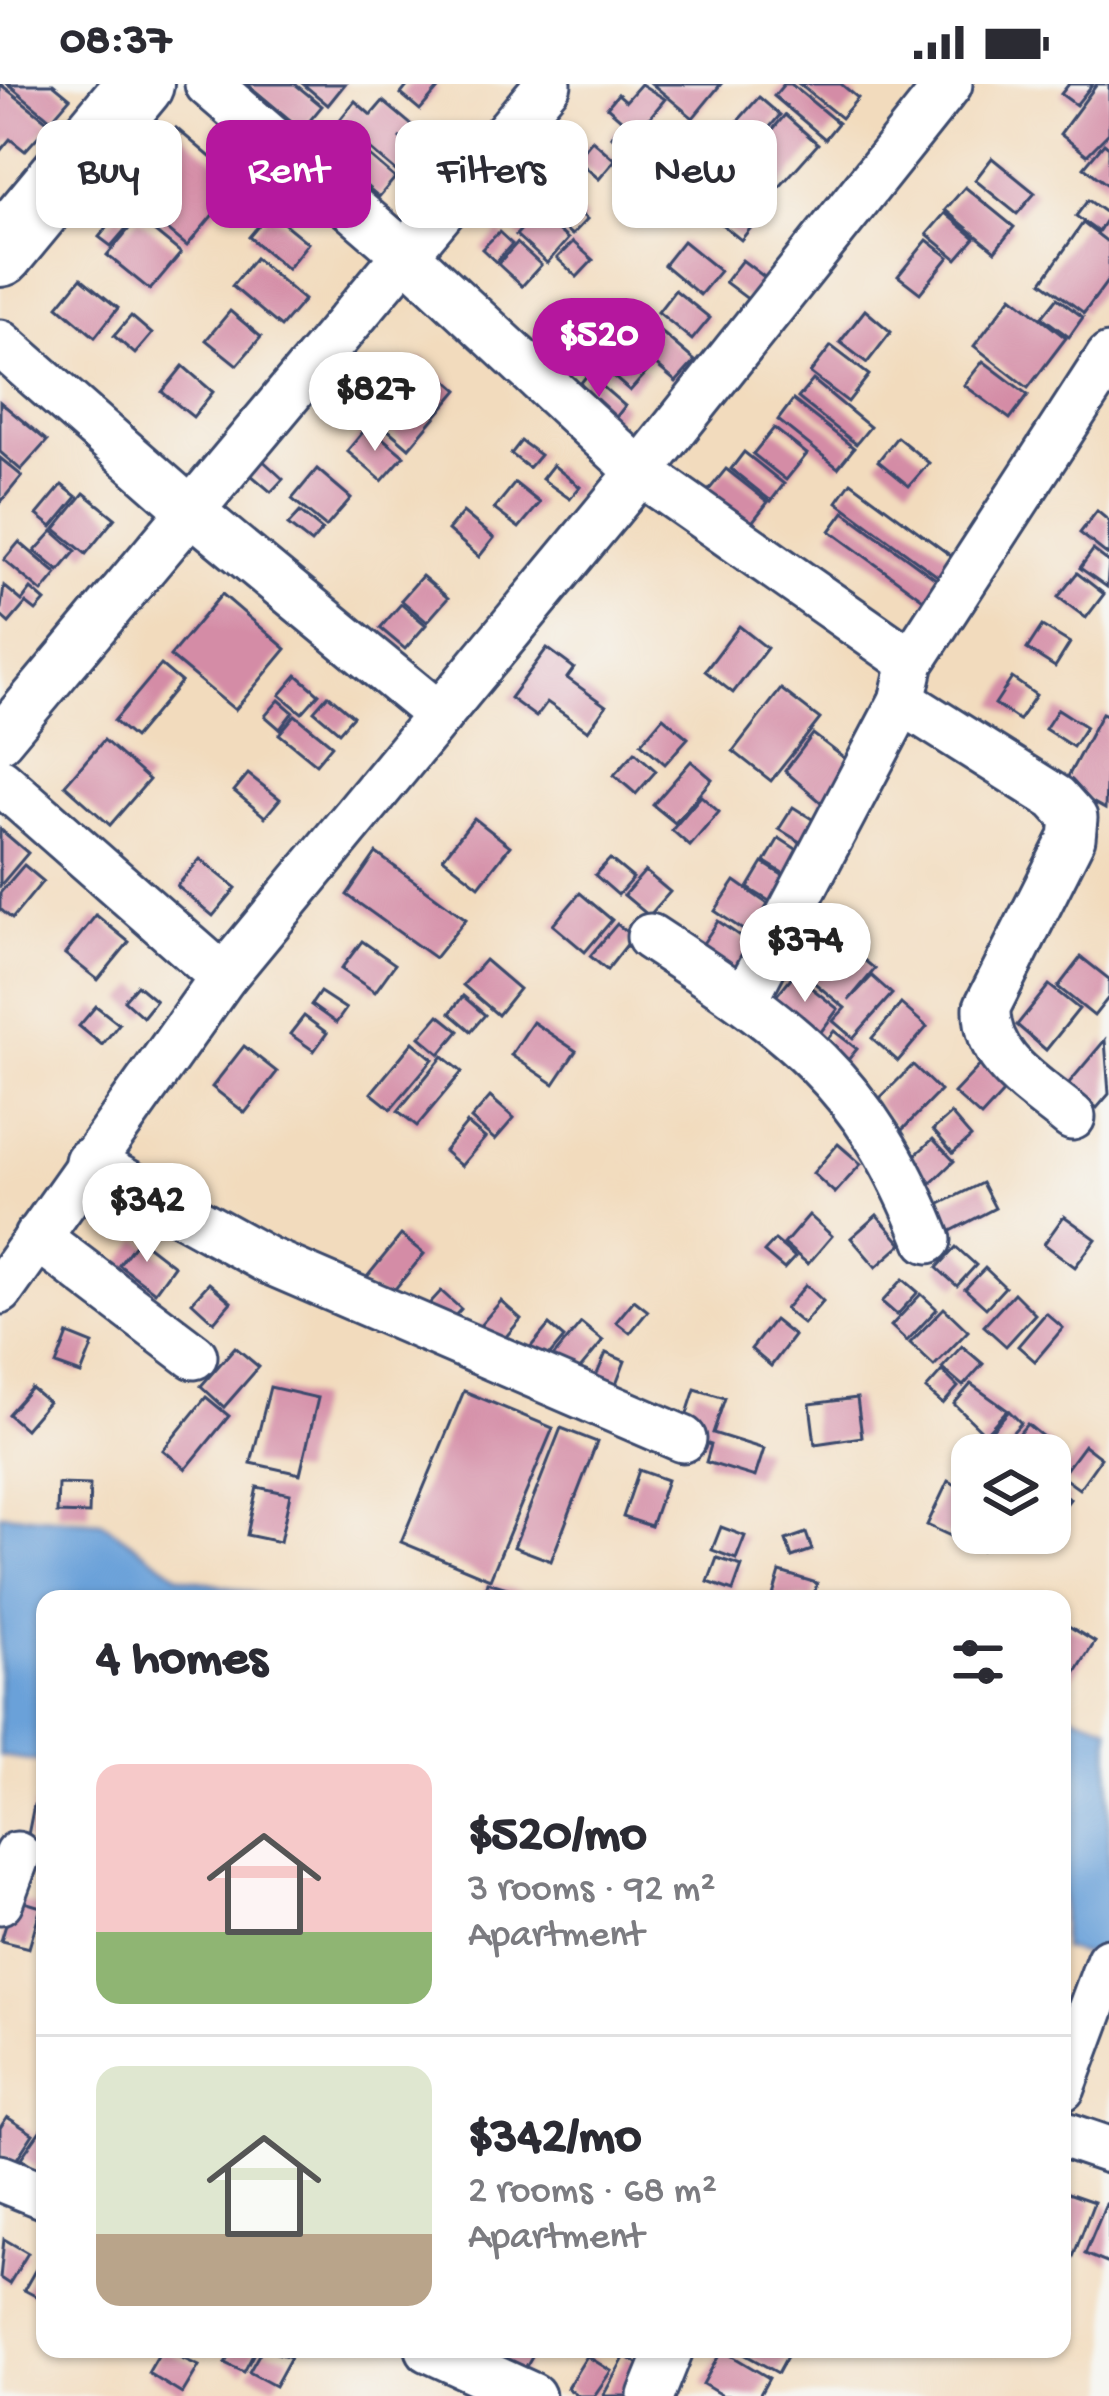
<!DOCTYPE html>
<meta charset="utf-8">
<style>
body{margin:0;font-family:"Gochi Hand",sans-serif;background:#f2f2f3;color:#2b2b33;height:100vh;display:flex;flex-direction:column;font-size:45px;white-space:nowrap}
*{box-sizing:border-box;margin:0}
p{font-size:39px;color:#7c7c81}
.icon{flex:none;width:66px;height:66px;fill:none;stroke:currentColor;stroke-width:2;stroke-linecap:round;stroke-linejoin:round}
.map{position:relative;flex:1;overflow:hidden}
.details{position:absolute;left:36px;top:1506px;width:1035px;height:768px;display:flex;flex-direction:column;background:#fff;border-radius:24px;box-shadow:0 3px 9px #0004}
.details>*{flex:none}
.guide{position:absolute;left:36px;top:36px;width:1038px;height:108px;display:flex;gap:24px}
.controls{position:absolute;left:951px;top:1350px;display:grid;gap:24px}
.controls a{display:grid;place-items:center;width:120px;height:120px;border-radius:24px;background:#fff;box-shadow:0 3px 9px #0004;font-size:60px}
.price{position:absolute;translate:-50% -102px;padding:0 27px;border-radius:42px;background:#fff;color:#222;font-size:39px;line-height:78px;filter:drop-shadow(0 3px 6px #0008)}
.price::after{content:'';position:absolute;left:50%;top:72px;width:36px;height:27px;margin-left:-18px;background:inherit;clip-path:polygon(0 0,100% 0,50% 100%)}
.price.selected{background:#b5179e;color:#fff}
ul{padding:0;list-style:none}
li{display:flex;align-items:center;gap:36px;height:300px;padding:0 60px}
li+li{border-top:3px solid #e1e1e2}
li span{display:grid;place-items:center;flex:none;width:336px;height:240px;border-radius:24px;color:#555}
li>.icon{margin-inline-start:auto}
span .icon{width:144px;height:144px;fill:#fffc;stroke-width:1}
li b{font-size:51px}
h2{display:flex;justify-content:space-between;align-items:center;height:144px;padding:0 60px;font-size:51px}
.pill{padding:0 42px;border-radius:24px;background:#fff;box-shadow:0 3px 9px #0004;font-size:42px;line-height:108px}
.pill.selected{background:#b5179e;color:#fff}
.status{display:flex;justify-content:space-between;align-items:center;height:84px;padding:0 60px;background:#fff;direction:ltr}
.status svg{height:33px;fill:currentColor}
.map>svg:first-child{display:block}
</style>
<div class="status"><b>08:37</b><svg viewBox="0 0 49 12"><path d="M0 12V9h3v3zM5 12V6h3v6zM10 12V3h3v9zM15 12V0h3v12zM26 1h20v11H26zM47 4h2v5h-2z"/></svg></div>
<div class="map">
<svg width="1109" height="2312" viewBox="0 0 1109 2312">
<rect width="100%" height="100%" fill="#f6f6f2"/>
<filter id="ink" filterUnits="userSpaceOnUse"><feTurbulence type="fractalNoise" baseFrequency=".00833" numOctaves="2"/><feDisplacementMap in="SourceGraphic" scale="24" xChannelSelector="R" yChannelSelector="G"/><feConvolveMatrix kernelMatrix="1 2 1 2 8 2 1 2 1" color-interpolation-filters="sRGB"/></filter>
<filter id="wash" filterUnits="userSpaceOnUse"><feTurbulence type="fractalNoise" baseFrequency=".004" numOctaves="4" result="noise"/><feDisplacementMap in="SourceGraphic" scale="48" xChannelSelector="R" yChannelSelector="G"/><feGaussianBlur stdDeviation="2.7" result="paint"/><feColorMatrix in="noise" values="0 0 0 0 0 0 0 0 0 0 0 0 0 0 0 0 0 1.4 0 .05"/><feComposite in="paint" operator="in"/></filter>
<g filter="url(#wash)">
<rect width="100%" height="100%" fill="#f2dbbd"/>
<g fill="#6ba1d9" stroke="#43689c" stroke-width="3">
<polygon points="0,1430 102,1438 179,1492 277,1515 45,1515 45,1678 0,1672"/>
<polygon points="1062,1626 1109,1643 1109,1876 1062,1864"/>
</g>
<g id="blocks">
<g fill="#d48ca6">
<polygon points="0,0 50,39 25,67 10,55 0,67"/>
<polygon points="8,0 53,0 70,14 51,36"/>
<polygon points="247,0 295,0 322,22 302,46"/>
<polygon points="303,0 345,0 328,21"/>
<polygon points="409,0 431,0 438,5 420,26 401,10"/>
<polygon points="641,0 665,15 637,49 607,23 618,10 626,17"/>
<polygon points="652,0 721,0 693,34"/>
<polygon points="784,0 791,0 838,39 825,55 774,12"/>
<polygon points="799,0 841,0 858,14 841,34"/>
<polygon points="1069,0 1093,0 1076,21 1061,10"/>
<polygon points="1097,0 1109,0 1109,49 1087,71 1060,50"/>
<polygon points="759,13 780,31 758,57 737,38"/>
<polygon points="355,17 371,31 383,17 438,63 428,76 399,53 423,75 405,95 338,38"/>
<polygon points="785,31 818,60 760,125 735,105 769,65 762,58"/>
<polygon points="622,40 653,66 643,79 611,52"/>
<polygon points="335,41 354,56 333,81 314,66"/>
<polygon points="176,44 240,98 187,162 123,109"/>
<polygon points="592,56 615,76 599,95 576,75"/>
<polygon points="1104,59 1109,63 1109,102 1084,83"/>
<polygon points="360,64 395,94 379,113 344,83"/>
<polygon points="732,69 750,84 723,117 705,102"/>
<polygon points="992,74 1035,109 1017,130 975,96"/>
<polygon points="965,103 1014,143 995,167 945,126"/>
<polygon points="731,114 758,135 741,156 714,134"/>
<polygon points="564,115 587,135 572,151 550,133"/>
<polygon points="1088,116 1109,131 1098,148 1076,132"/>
<polygon points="270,128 308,159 287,185 249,153"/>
<polygon points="537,128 568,155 547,179 516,151"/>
<polygon points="945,129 975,154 957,175 927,150"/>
<polygon points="118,130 130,140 111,162 99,153"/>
<polygon points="138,134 181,169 150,206 107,171"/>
<polygon points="1083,139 1109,159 1109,195 1084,229 1042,198"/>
<polygon points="499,148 512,160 496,178 482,165"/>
<polygon points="927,156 949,173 920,209 898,192"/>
<polygon points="683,157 720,187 700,211 664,181"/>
<polygon points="573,158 593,176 577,193 557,174"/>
<polygon points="517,159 541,181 522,202 498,180"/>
<polygon points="255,174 304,216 281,243 232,202"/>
<polygon points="742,176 767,195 749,216 725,198"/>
<polygon points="81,194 118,224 95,253 58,222"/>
<polygon points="675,206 710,234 692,256 658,228"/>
<polygon points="1012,212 1066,254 1028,304 974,262"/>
<polygon points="1057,214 1083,233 1069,253 1042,233"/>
<polygon points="865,226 891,248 867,279 840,258"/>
<polygon points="230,227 261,253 237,281 206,256"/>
<polygon points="131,232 152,250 135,270 114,252"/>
<polygon points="646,235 695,277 676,298 628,257"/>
<polygon points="831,262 869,291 848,318 810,289"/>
<polygon points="618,263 647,288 630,307 601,282"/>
<polygon points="421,274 458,306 409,364 372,332"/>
<polygon points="983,277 1028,311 1010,335 964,301"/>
<polygon points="183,282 213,308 193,333 162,308"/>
<polygon points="588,290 625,322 610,341 572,310"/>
<polygon points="813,296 870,343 856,360 798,314"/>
<polygon points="793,316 854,364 838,384 778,336"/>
<polygon points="0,318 47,357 21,386 0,368"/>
<polygon points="368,342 404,372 382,397 347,367"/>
<polygon points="774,344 807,370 786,396 753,370"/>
<polygon points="897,353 929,379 909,402 878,377"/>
<polygon points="521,357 540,371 529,384 511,370"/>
<polygon points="744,368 784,400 771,417 731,385"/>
<polygon points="257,371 283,395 271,408 244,385"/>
<polygon points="0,374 22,392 0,419"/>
<polygon points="553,381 580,403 570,415 542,395"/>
<polygon points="317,385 351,414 326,443 292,415"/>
<polygon points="726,385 768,418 746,446 704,412"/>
<polygon points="851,398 954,474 940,494 837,418"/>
<polygon points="515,399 540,419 519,444 494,425"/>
<polygon points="62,401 77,413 52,443 37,431"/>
<polygon points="84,409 115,434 86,470 55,445"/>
<polygon points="1097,427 1109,437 1109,472 1080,449"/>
<polygon points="300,428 322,446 311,459 288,441"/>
<polygon points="463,428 494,454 479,473 448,446"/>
<polygon points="844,428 944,501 930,520 830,447"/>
<polygon points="53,447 76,467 59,487 35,467"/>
<polygon points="19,458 57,490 42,508 4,476"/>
<polygon points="1093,466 1109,478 1107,503 1080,484"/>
<polygon points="1077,489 1104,510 1086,534 1058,513"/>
<polygon points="422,492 448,514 427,538 401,516"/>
<polygon points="4,502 22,517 31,505 45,517 36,527 26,519 9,539 0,531"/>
<polygon points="222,510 286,565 235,626 170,572"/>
<polygon points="401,520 426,541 405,565 380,544"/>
<polygon points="739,542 767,564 733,609 705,587"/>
<polygon points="1042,542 1070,559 1055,583 1027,565"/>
<polygon points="547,564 574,584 567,594 606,622 588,647 547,618 536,633 510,614"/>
<polygon points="161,581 181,598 134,654 114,637"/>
<polygon points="297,591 319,610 302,629 280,611"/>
<polygon points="1012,594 1036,611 1019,636 995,620"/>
<polygon points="781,605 820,635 771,697 733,667"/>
<polygon points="328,611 353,632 339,648 314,627"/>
<polygon points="279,616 293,628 280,645 265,632"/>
<polygon points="1058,625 1086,643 1073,663 1045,645"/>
<polygon points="1102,629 1109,632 1105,725 1063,702"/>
<polygon points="295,631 332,661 316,680 279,650"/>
<polygon points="663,633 688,654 665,680 641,659"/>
<polygon points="813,650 860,686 830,726 785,687"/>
<polygon points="104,656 149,696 110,741 65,701"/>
<polygon points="635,668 656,687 636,710 614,691"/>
<polygon points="691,677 712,695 675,739 653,721"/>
<polygon points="248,690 280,715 265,733 234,707"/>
<polygon points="701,712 719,728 690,762 672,746"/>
<polygon points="793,723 831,747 818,769 779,745"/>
<polygon points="474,734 510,762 479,802 443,774"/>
<polygon points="0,745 28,769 0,802"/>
<polygon points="779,754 810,774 796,797 765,778"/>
<polygon points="376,769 466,835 435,874 347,811"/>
<polygon points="200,775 236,804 213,832 177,802"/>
<polygon points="610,775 633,794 618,811 595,791"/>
<polygon points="763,779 800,802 784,826 748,804"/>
<polygon points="24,781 43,797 12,835 0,825 0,809"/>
<polygon points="645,787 670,808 649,832 624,811"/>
<polygon points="735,797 782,830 762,859 715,827"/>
<polygon points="580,809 612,836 585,868 553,841"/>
<polygon points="96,831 129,858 98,896 65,870"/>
<polygon points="718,837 757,864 737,894 698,867"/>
<polygon points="617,840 633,853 607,886 590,872"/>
<polygon points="837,854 875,885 849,916 872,892 892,910 853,954 833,937 845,924 806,892"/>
<polygon points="362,857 395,880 375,908 341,885"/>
<polygon points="1081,873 1109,895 1109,913 1094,932 1058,903"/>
<polygon points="485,876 519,905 498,931 463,901"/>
<polygon points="794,890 838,925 817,953 772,917"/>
<polygon points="137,901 156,917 143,933 124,916"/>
<polygon points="1049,901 1079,925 1046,966 1017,941"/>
<polygon points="320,908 346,925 336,939 311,921"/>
<polygon points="463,912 485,931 471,947 450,929"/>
<polygon points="901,920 927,943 898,977 872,954"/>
<polygon points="96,922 119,940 102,961 79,942"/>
<polygon points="439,931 459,947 440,970 420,953"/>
<polygon points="304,932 327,949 314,967 290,950"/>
<polygon points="533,938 576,967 554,1000 511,971"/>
<polygon points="834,947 857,965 844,981 821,963"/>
<polygon points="1105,956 1109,1010 1097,1024 1068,1000"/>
<polygon points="413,958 433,975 391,1025 371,1009"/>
<polygon points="244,962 277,988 245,1029 212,1003"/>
<polygon points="443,972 462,988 417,1042 398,1027"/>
<polygon points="986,975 1012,999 981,1033 954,1009"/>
<polygon points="913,981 940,1007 902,1046 875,1019"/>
<polygon points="490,1013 514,1034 495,1056 471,1035"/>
<polygon points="951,1030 971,1053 953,1069 933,1046"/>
<polygon points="467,1039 485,1054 461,1082 444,1067"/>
<polygon points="933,1055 954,1077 931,1099 910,1076"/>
<polygon points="838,1060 861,1080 835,1109 813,1089"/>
<polygon points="982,1099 995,1124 949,1148 936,1122"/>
<polygon points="809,1131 832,1152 808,1180 784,1160"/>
<polygon points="877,1131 902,1160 876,1183 851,1154"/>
<polygon points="1064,1132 1096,1155 1075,1183 1044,1160"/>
<polygon points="401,1151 424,1170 385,1217 362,1199"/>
<polygon points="139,1155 174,1182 155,1208 119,1181"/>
<polygon points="775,1156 795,1173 784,1185 764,1168"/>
<polygon points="956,1163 976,1181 957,1202 937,1184"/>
<polygon points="985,1184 1005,1203 986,1224 965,1205"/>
<polygon points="903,1195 918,1208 897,1231 882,1218"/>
<polygon points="209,1199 231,1218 214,1238 192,1218"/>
<polygon points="806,1201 823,1217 803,1240 785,1225"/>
<polygon points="441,1207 461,1225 441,1247 421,1229"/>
<polygon points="1014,1209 1035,1230 1006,1262 984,1242"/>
<polygon points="921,1210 937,1225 907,1257 891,1242"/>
<polygon points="634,1216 648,1227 630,1249 616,1238"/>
<polygon points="501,1217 521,1235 498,1262 478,1244"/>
<polygon points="944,1224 968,1247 934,1282 910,1259"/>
<polygon points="1046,1229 1063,1244 1035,1277 1018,1262"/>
<polygon points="774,1236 794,1252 771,1282 751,1265"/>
<polygon points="581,1239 603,1257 574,1292 552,1274"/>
<polygon points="549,1241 564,1254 538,1285 523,1272"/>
<polygon points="68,1250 93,1260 81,1290 56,1281"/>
<polygon points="962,1262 983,1280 963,1302 942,1284"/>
<polygon points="235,1263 259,1283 224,1323 201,1302"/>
<polygon points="606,1269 625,1277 612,1311 592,1302"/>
<polygon points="942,1287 958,1303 943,1320 926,1305"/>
<polygon points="971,1300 1007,1326 985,1350 954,1320"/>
<polygon points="270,1303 318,1314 300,1390 251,1379"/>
<polygon points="31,1304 48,1318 25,1345 8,1330"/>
<polygon points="695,1305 725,1314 713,1349 764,1365 755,1393 706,1378 711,1361 680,1351"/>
<polygon points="464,1307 553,1344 490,1495 401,1458"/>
<polygon points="206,1313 229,1332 186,1385 163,1366"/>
<polygon points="857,1314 862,1353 815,1360 810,1320"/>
<polygon points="1009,1327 1021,1339 992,1371 979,1360"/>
<polygon points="1027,1340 1053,1361 1045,1371 1001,1371"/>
<polygon points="561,1344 597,1358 551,1477 514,1463"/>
<polygon points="1084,1361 1101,1374 1079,1405 1061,1392"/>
<polygon points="639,1386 667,1396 651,1442 623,1433"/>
<polygon points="948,1397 972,1409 972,1449 989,1449 981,1466 927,1441"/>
<polygon points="58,1400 90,1401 89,1430 57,1429"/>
<polygon points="1050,1401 1070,1415 1050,1442"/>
<polygon points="257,1403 290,1410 280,1458 247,1451"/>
<polygon points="721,1443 745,1452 736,1475 712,1466"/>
<polygon points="806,1449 812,1466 792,1473 786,1456"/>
<polygon points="717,1474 742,1482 733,1507 708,1498"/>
<polygon points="780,1488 817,1499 813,1515 772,1515"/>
<polygon points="487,1498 521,1508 519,1515 482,1515"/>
<polygon points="1062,1538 1095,1558 1062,1610"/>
<polygon points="34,1721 45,1723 45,1759 27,1756"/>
<polygon points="14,1815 41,1823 29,1864 1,1857"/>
<polygon points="7,2033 33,2050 14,2079 0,2070 0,2044"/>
<polygon points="42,2044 45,2046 45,2090 21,2074"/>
<polygon points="1065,2108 1094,2118 1073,2173 1062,2169"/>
<polygon points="1106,2120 1109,2121 1109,2180 1085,2170"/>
<polygon points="4,2155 28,2169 9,2200 0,2194"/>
<polygon points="45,2169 45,2217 24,2206"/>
<polygon points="162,2265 199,2282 182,2310 148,2289"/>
<polygon points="233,2265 256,2265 244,2288 225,2279"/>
<polygon points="262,2265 291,2273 275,2302 249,2288"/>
<polygon points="491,2265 532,2265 535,2267 517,2298 483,2279"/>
<polygon points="735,2265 791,2265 778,2289"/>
<polygon points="722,2266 769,2294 759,2312 723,2312 703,2300"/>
<polygon points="587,2272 611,2287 594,2312 579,2312 567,2304"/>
<polygon points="625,2272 654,2288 641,2312 603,2312"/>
</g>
</g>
</g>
<g filter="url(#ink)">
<use href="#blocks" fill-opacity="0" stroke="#3b496c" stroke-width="3"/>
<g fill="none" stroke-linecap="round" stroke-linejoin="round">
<defs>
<g id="minor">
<polyline points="208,0 405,170 640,388 911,578"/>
<polyline points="0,259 189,425 439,631"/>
<path d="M902 617 1056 714 1074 734 1072 754 987 923C985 976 1035 1002 1072 1033"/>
<polyline points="0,655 548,0"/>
<polyline points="0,697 223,893"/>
<path d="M650 853C790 945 865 995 928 1156"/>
<polyline points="745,915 902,617 911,578 1109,273"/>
<polyline points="88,1077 267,1176 683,1355"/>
<polyline points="37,1153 194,1272"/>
<polyline points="0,1207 223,893 640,388 949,0"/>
<polyline points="0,1817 17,1771"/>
<polyline points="1062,2004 1109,1877"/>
<polyline points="1062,2050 1109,2066"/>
<polyline points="0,2094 45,2112"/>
<polyline points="429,2265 532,2312"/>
<polyline points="651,2312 670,2265"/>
</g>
<polyline id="highway" points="0,169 140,0"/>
</defs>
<use href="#minor" stroke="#3b496c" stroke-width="51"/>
<use href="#highway" stroke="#3b496c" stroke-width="72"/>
<use href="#minor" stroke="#fff" stroke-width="45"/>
<use href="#highway" stroke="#fff" stroke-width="66"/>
</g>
</g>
</svg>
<div class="controls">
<a><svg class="icon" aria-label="layers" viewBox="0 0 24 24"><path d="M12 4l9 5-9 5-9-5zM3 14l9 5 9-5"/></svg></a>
</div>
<b class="price selected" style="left:599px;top:316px">$520</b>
<b class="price" style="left:375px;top:370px">$827</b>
<b class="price" style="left:805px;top:921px">$374</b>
<b class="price" style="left:147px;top:1181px">$342</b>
<div class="guide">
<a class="pill">Buy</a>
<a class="pill selected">Rent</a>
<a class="pill">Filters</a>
<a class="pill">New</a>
</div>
<section class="details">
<h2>4 homes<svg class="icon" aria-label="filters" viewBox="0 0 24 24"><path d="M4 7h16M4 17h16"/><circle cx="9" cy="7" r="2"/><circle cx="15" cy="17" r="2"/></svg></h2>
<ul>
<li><span style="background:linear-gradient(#f6c9c9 70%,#8fb573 0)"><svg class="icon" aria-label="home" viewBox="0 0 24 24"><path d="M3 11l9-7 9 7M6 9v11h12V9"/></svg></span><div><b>$520/mo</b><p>3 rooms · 92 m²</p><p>Apartment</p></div></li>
<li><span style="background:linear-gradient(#dfe7d0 70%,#b9a48a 0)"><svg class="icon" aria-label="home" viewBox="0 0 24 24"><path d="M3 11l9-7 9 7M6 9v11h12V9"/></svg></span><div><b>$342/mo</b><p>2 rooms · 68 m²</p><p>Apartment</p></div></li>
</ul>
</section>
</div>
